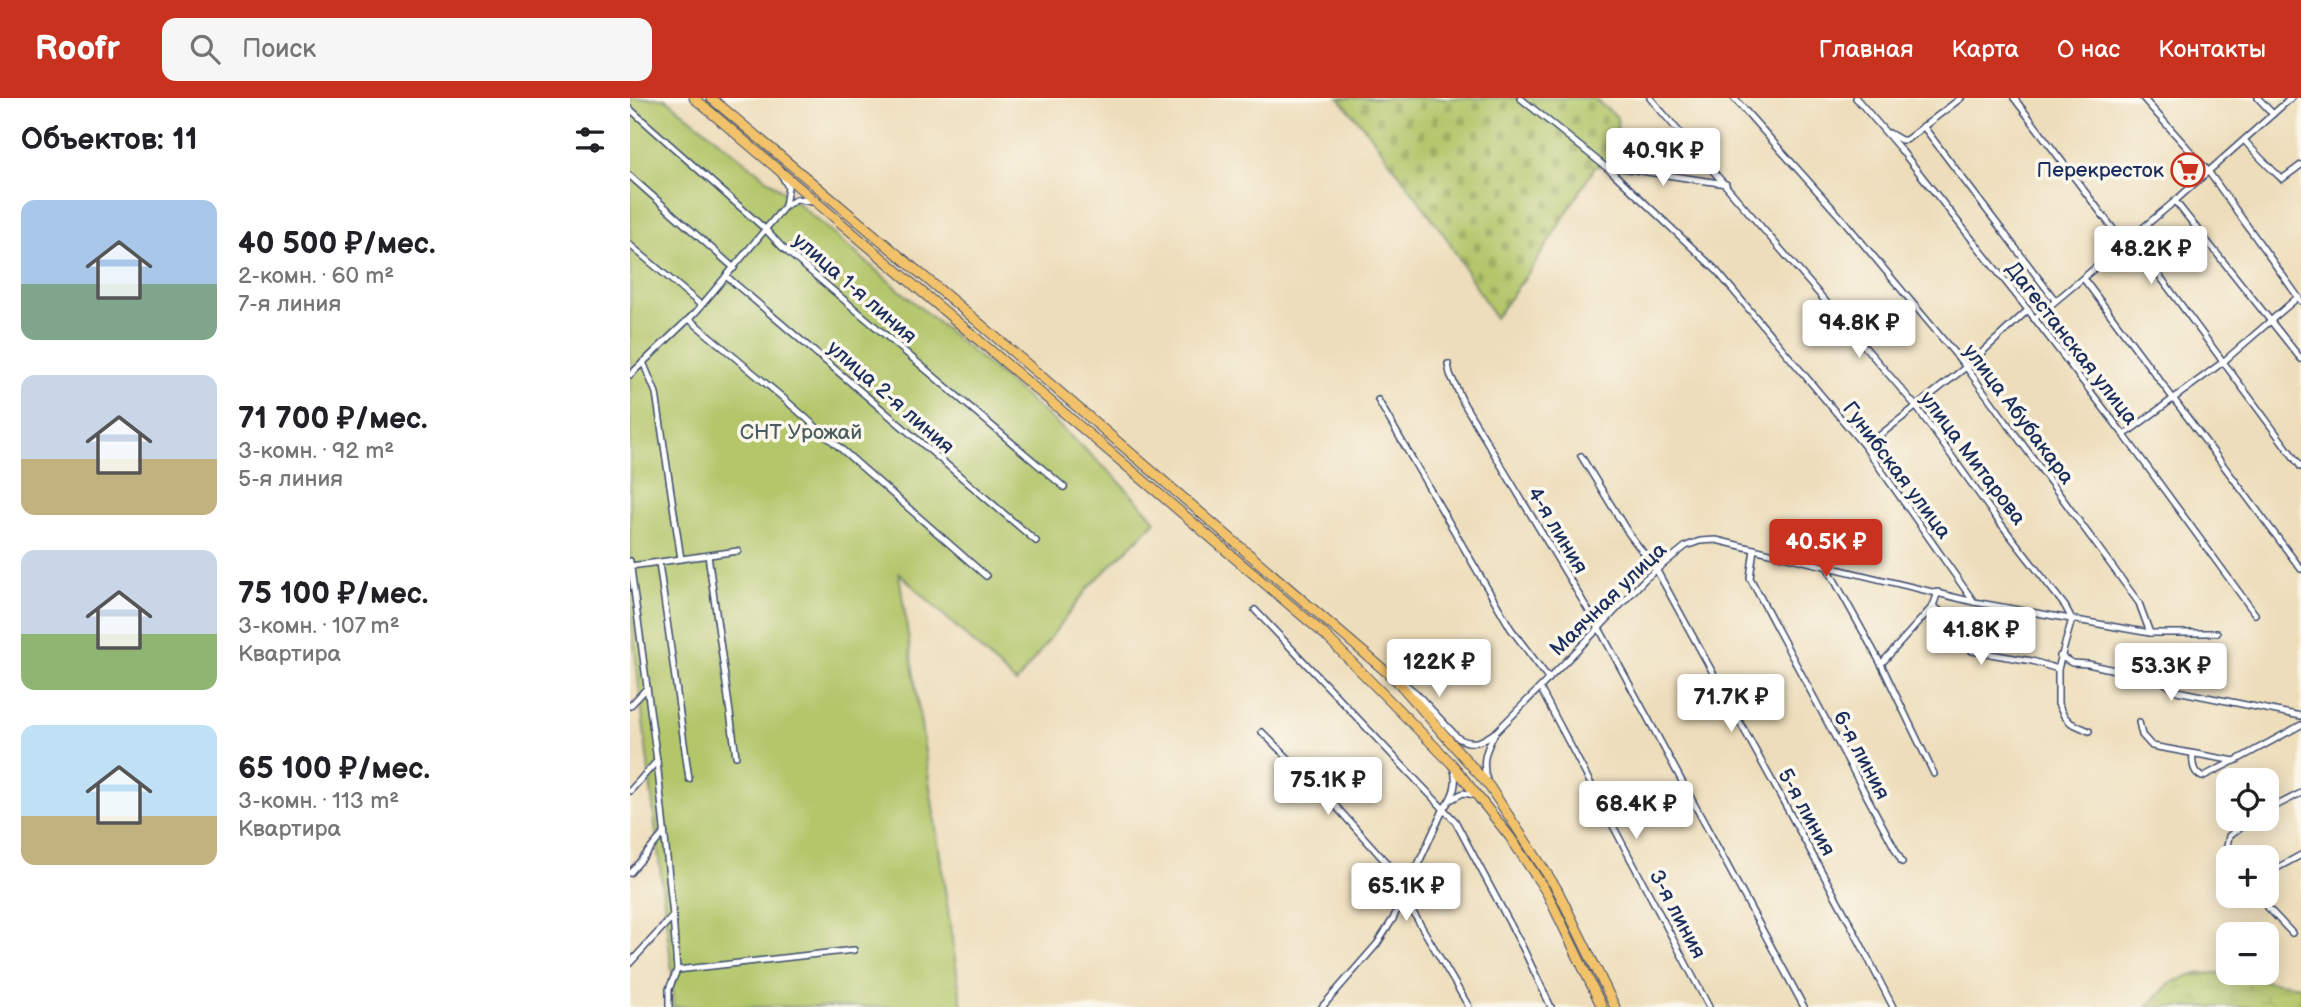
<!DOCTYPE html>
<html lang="ru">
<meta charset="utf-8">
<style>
body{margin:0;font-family:"Balsamiq Sans",sans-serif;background:#f6f6f6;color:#202124;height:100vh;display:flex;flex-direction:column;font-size:26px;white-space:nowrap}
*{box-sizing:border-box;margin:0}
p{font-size:23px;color:#757577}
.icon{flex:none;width:38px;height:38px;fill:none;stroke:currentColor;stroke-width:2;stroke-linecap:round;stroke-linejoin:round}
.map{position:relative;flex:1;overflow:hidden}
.sheet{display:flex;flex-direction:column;background:#fff;width:630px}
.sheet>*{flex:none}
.tools{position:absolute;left:1586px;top:670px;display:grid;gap:14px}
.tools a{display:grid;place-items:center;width:63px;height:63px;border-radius:14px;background:#fff;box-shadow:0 4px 18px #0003;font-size:35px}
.price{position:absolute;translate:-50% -60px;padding:0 16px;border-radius:7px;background:#fff;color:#222;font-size:23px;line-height:46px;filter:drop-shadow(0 2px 4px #0008)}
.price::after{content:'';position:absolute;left:50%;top:42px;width:21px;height:16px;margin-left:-10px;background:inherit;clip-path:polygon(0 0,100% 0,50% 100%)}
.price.on{background:#c8321e;color:#fff}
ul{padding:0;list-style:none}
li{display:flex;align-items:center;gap:21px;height:175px;padding:0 21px}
li span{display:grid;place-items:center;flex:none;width:196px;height:140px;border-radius:14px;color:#555}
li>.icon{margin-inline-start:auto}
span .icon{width:84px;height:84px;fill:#fffc;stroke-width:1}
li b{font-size:30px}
h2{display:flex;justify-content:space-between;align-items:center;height:84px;padding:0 21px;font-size:30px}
header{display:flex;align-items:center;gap:42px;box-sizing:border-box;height:98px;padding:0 35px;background:#c8321e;color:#fff}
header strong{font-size:33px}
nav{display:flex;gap:38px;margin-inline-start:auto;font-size:24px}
.search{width:490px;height:63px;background:#f6f6f6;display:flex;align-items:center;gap:18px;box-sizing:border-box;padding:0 24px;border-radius:14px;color:#757577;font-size:26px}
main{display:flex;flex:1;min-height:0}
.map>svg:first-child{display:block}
</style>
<header>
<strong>Roofr</strong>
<div class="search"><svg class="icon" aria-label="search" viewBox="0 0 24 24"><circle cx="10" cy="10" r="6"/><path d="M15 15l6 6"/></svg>Поиск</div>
<nav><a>Главная</a><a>Карта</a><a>О нас</a><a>Контакты</a></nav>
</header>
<main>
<section class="sheet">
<h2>Объектов: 11<svg class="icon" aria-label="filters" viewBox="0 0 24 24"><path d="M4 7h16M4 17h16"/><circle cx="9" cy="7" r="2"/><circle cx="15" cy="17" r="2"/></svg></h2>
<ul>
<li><span style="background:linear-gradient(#a9c7e8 60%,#7fa58c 0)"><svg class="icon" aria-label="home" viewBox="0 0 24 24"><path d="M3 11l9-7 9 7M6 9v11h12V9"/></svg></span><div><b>40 500 ₽/мес.</b><p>2-комн. · 60 m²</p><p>7-я линия</p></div></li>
<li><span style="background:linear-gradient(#c9d6e8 60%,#c2b280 0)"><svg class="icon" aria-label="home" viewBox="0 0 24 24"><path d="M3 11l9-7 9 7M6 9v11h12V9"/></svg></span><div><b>71 700 ₽/мес.</b><p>3-комн. · 92 m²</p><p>5-я линия</p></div></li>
<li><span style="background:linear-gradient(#c9d6e8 60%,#8fb573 0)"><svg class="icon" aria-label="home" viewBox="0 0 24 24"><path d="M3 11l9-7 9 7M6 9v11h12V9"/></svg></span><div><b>75 100 ₽/мес.</b><p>3-комн. · 107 m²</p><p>Квартира</p></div></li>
<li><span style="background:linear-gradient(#bfe0f5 65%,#c2b280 0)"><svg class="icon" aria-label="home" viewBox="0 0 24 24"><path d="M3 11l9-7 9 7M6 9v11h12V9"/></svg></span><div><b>65 100 ₽/мес.</b><p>3-комн. · 113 m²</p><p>Квартира</p></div></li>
</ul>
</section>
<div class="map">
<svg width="1671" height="909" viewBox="0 0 1671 909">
<defs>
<pattern id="wetland-marsh" width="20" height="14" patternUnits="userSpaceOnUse" patternTransform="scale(1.75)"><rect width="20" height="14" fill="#b3c66a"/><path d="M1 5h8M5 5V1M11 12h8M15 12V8" fill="none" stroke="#99aa5e"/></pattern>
<pattern id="cemetery-stones" width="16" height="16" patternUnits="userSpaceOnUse" patternTransform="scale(1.75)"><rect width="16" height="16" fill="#b3c66a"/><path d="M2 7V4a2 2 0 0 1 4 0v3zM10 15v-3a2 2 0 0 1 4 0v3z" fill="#99aa5e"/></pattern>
</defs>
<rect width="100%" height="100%" fill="#fbf7ec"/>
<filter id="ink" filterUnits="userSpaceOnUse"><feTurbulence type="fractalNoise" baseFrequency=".0143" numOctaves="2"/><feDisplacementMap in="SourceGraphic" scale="14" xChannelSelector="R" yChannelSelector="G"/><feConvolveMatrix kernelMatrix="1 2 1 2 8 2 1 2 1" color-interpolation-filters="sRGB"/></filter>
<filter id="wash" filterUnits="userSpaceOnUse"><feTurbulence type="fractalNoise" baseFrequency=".00686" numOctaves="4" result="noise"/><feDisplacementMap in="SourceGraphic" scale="28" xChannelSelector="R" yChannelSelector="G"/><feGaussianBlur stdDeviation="1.57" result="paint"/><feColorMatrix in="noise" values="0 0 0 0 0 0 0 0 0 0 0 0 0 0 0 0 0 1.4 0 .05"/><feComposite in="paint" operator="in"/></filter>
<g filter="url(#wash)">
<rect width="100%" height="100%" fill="#edddba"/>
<polygon fill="#b3c66a" stroke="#677a64" stroke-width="2" points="0,0 35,0 160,99 425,324 486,380 526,423 459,489 386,585 269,475 332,909 43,909 42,873 0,510"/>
<polygon fill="url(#wetland-marsh)" stroke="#677a64" stroke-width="2" points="1588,875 1616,881 1671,888 1671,909 1517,909 1540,885 1564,876"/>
<polygon fill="url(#cemetery-stones)" stroke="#677a64" stroke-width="2" points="709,0 963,0 987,19 989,64 965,69 905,166 865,220 815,138 739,35"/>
</g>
<g filter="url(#ink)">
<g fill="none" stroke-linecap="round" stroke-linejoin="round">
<defs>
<g id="minor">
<polyline points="890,0 982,74 1086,172 1235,349 1344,504"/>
<polyline points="1020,0 1285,307 1364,417 1435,508 1442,521 1428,571 1428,606 1434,618 1441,625 1459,633"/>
<polyline points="1104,0 1214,123 1336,269 1509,505 1520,535"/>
<polyline points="1226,0 1271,52 1398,212 1494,337 1625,516"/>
<polyline points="1384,0 1490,140 1506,146 1671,369"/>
<polyline points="1513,0 1578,73 1671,203"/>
<polyline points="1628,0 1643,16"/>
<polyline points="0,11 135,131 153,150 434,389"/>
<polyline points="1293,28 1425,202"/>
<polyline points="1259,35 1271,42 1276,42 1331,0"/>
<path d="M1614 42C1626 56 1638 68 1652 81L1671 67"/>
<polyline points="978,68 1096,86"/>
<polyline points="0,78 104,170"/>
<polyline points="152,78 158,89 155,108"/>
<polyline points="1545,103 1671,261"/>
<polyline points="0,147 71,207"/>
<polyline points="96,178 406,443"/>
<polyline points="1453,180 1671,471"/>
<polyline points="59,221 152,299 356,478"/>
<polyline points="1404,221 1545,103 1661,0"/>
<polyline points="13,264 26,295 51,461"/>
<polyline points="818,266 820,276 834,306 969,530 1174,909"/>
<polyline points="0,277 66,214 155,108 167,101 182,104"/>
<polyline points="748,302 881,531 919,581"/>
<polyline points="1494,337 1593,264 1668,199"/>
<polyline points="1235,349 1336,269 1398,212"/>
<polyline points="951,358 999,436 1026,471 1221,827 1263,909"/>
<polyline points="1124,451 1120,480 1272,764"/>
<polyline points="78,457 106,658"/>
<polyline points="0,463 27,663 43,818 47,872 39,891 39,909"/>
<polyline points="29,465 59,681"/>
<polyline points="1196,467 1251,566 1304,676"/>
<polyline points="1,468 108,453"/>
<polyline points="1303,508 1313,515 1342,553 1402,563 1428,571"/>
<polyline points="625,512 825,723 892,848 921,909"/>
<polyline points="1430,558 1442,565 1458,566 1530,582 1547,593 1671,618"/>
<polyline points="1251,566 1303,508 1308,494"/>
<path d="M769 581 786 595 828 640C844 649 853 643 867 633L969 530 1015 481 1056 448 1070 443 1086 442 1344 504 1520 535H1587"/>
<polyline points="910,590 1079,909"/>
<polyline points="0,608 17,590"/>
<polyline points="1509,624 1512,637 1522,648 1605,663 1671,627"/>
<polyline points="632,634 703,705 779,790"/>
<path d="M1563 656C1562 665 1563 675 1572 679L1604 663"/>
<path d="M857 682C851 664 856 651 865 635"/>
<polyline points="0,693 27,663"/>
<polyline points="822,701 833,695 845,697"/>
<polyline points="1636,713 1671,695"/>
<polyline points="1599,760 1597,748 1599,738 1621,721"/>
<polyline points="0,775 34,735"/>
<polyline points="1636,776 1671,757"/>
<polyline points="1627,798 1662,835"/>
<polyline points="774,799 839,909"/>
<polyline points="0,865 43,818"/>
<polyline points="47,872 224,852"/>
<path d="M692 909 747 846 763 821 814 710C823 699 828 687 824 672"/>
</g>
<g id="primary">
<polyline points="64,0 694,536 822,666 880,739 917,795 972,909"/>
<polyline points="81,0 334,212 767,583 859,688 927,791 985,909"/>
</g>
</defs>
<use href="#minor" stroke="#3a496c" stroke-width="8"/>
<use href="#primary" stroke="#3a496c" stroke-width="11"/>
<use href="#minor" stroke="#fff" stroke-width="5"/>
<use href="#primary" stroke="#f2c26a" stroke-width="9"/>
</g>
</g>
<defs>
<symbol id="supermarket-ring" viewBox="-11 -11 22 22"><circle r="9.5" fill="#fbf7ec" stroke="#c8321e" stroke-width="1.5"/><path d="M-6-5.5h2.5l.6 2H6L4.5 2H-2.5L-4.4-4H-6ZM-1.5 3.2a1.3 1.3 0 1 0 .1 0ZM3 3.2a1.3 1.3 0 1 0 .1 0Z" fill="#c8321e"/></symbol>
</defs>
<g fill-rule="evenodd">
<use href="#supermarket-ring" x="1539" y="53" width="38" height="38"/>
</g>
<g text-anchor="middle" stroke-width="7" stroke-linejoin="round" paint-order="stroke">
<g font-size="21" fill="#1b2f5e" stroke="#fbf7ec" text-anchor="end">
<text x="1534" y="79">Перекресток</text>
</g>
<g font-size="21" fill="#1b2f5e" stroke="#fbf7ec">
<text transform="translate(225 190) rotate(41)" y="7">улица 1-я линия</text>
<text transform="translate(1442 245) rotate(52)" y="7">Дагестанская улица</text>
<text transform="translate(261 299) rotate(41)" y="7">улица 2-я линия</text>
<text transform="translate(1389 316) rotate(53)" y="7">улица Абубакара</text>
<text transform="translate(1343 360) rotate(53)" y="7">улица Митарова</text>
<text transform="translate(1267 372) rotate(53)" y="7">Гунибская улица</text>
<text transform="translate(928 432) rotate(59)" y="7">4-я линия</text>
<text transform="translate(978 501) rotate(-44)" y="7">Маячная улица</text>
<text transform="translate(1232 657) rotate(62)" y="7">6-я линия</text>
<text transform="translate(1177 714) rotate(61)" y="7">5-я линия</text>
<text transform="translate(1048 816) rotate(62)" y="7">3-я линия</text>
</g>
<g font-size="21" fill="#495c62" stroke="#fbf7ec">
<text x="171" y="341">СНТ Урожай</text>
</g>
</g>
</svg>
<div class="tools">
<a><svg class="icon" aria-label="locate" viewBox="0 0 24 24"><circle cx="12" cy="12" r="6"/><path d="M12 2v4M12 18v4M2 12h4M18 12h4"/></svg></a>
<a>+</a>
<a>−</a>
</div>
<b class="price" style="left:1033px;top:90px">40.9K ₽</b>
<b class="price" style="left:1521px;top:188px">48.2K ₽</b>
<b class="price" style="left:1229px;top:262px">94.8K ₽</b>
<b class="price on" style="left:1196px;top:481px">40.5K ₽</b>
<b class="price" style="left:1351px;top:569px">41.8K ₽</b>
<b class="price" style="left:809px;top:601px">122K ₽</b>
<b class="price" style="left:1541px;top:605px">53.3K ₽</b>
<b class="price" style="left:1101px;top:636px">71.7K ₽</b>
<b class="price" style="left:698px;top:719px">75.1K ₽</b>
<b class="price" style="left:1006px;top:743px">68.4K ₽</b>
<b class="price" style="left:776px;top:825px">65.1K ₽</b>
</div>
</main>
